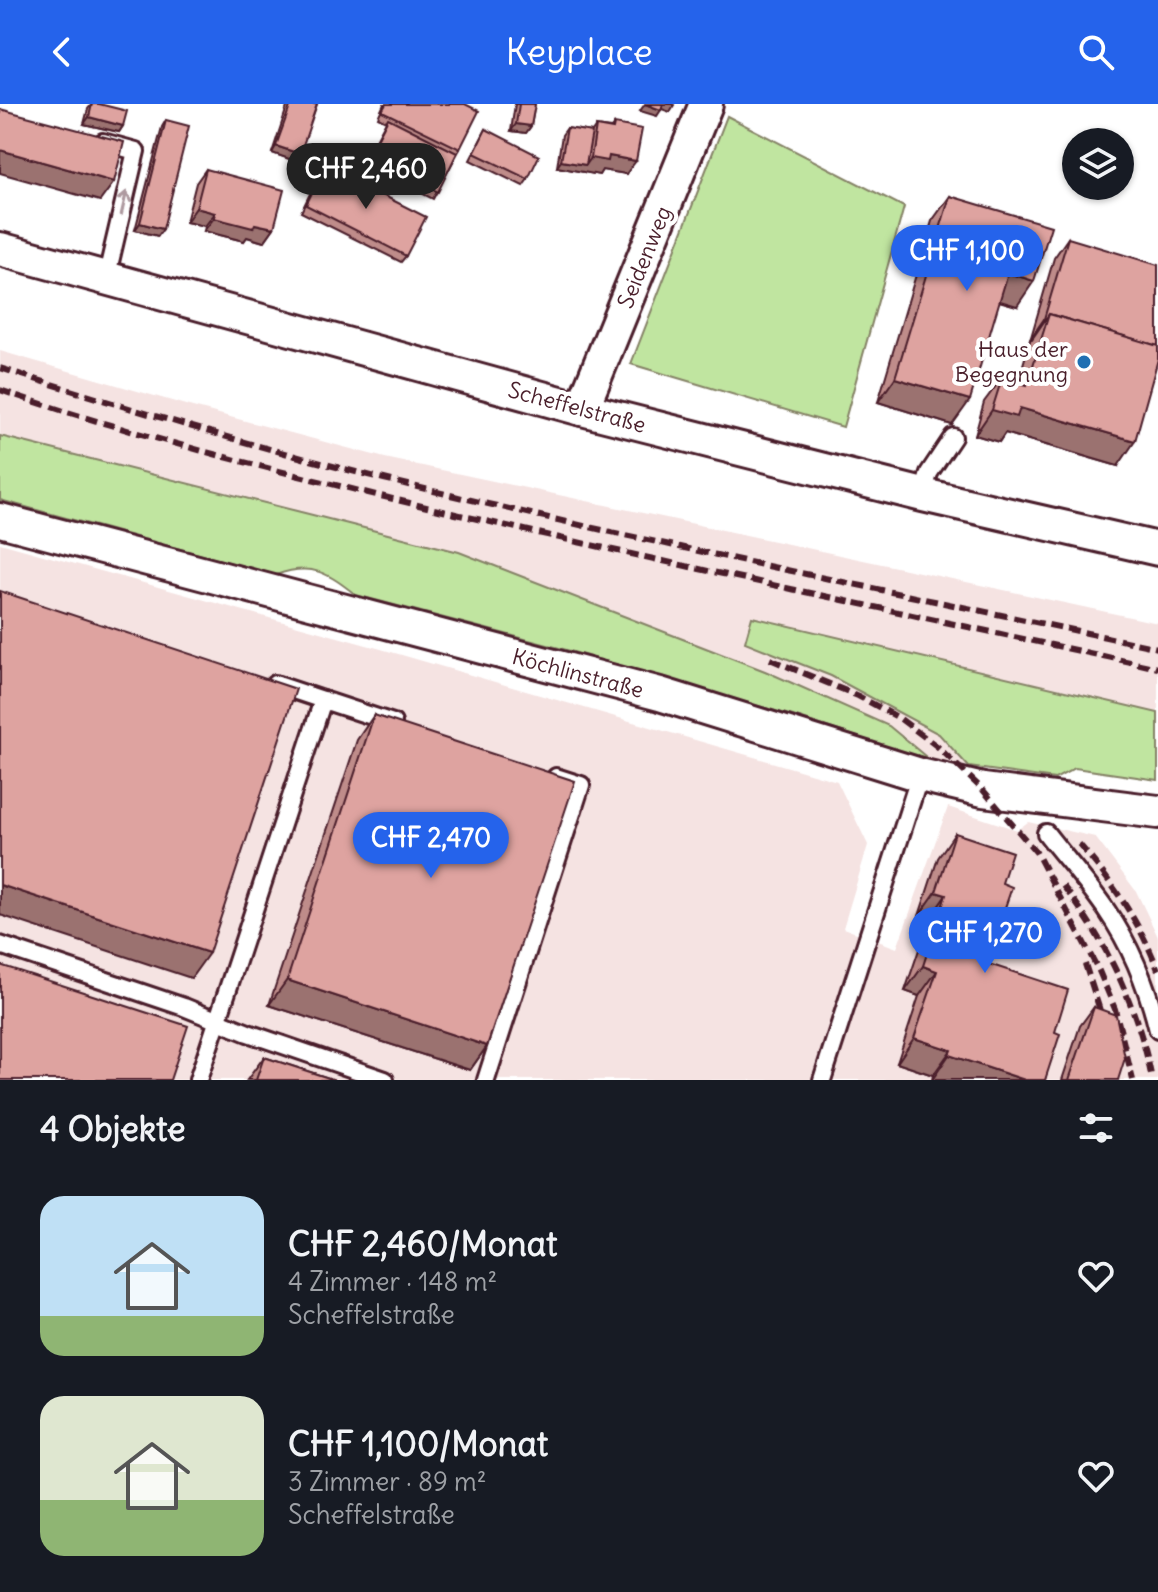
<!DOCTYPE html>
<html lang="de">
<meta charset="utf-8">
<style>
body{margin:0;font-family:Delius,sans-serif;background:#242831;color:#f1f3f6;height:100vh;display:flex;flex-direction:column;font-size:30px;white-space:nowrap}
*{box-sizing:border-box;margin:0}
p{font-size:26px;color:#9ea1a6}
.icon{flex:none;width:44px;height:44px;fill:none;stroke:currentColor;stroke-width:2;stroke-linecap:round;stroke-linejoin:round}
.map{position:relative;height:976px;overflow:hidden}
.sheet{display:flex;flex-direction:column;background:#171b24;flex:1}
.sheet>*{flex:none}
.controls{position:absolute;left:1062px;top:24px;display:grid;gap:16px}
.controls a{display:grid;place-items:center;width:72px;height:72px;border-radius:50%;background:#171b24;box-shadow:0 2px 6px #0004;font-size:40px}
.price{position:absolute;translate:-50% -68px;padding:0 18px;border-radius:28px;background:#2563eb;color:#fff;font-size:26px;line-height:52px;filter:drop-shadow(0 2px 4px #0008)}
.price::after{content:'';position:absolute;left:50%;top:48px;width:24px;height:18px;margin-left:-12px;background:inherit;clip-path:polygon(0 0,100% 0,50% 100%)}
.price.selected{background:#222;color:#fff}
ul{padding:0;list-style:none}
li{display:flex;align-items:center;gap:24px;height:200px;padding:0 40px}
li span{display:grid;place-items:center;flex:none;width:224px;height:160px;border-radius:24px;color:#555}
li>.icon{margin-inline-start:auto}
span .icon{width:96px;height:96px;fill:#fffc;stroke-width:1}
li b{font-size:34px}
h2{display:flex;justify-content:space-between;align-items:center;height:96px;padding:0 40px;font-size:34px}
header{display:flex;justify-content:space-between;align-items:center;height:104px;padding:0 40px;background:#2563eb;color:#fff;font-size:36px;font-weight:600}
.map>svg:first-child{display:block}
</style>
<header><svg class="icon" aria-label="back" viewBox="0 0 24 24"><path d="M15 5l-7 7 7 7"/></svg>Keyplace<svg class="icon" aria-label="search" viewBox="0 0 24 24"><circle cx="10" cy="10" r="6"/><path d="M15 15l6 6"/></svg></header>
<div class="map">
<svg width="1158" height="976" viewBox="0 0 1158 976">
<rect width="100%" height="100%" fill="#fff"/>
<filter id="ink" filterUnits="userSpaceOnUse"><feTurbulence type="fractalNoise" baseFrequency=".0125" numOctaves="2"/><feDisplacementMap in="SourceGraphic" scale="16" xChannelSelector="R" yChannelSelector="G"/><feConvolveMatrix kernelMatrix="1 2 1 2 8 2 1 2 1" color-interpolation-filters="sRGB"/></filter>
<g filter="url(#ink)">
<g fill="#f5e3e2">
<polygon points="0,247 189,302 385,354 1158,519 1158,676 1075,664 1055,675 931,657 889,622 765,567 459,448 0,332"/>
<polygon points="0,439 381,545 837,677 868,741 843,824 897,844 948,703 1017,726 1028,718 1095,733 1136,787 1158,833 1158,976 0,976"/>
</g>
<g fill="#c0e5a0" stroke="#858266" stroke-width="2">
<polygon points="727,12 904,103 843,323 631,260"/>
<path d="M0 332 459 448 765 567 889 622 931 657 793 612 563 545 356 491C328 469 312 458 276 471L0 396Z"/>
<polygon points="752,513 1158,609 1158,676 1075,664 1055,675 969,663 939,630 831,572 745,538"/>
</g>
<g fill="none" stroke-linecap="round" stroke-linejoin="round">
<defs>
<g id="lane">
<polyline points="103,38 136,47 106,175"/>
<polyline points="923,391 929,369 953,333"/>
<polyline points="275,580 323,596"/>
<path d="M1046 729C1066 755 1089 780 1107 807 1131 842 1148 885 1158 926"/>
<polyline points="0,841 184,903 248,929 385,976"/>
<polyline points="198,976 323,596 393,619"/>
<polyline points="486,976 581,681 556,673"/>
<polyline points="822,976 920,671"/>
</g>
<g id="street">
<polyline points="0,145 582,305 923,391 1158,445"/>
<polyline points="582,305 706,0"/>
<polyline points="0,416 660,590 920,671 983,686 1158,708"/>
</g>
</defs>
<use href="#lane" stroke="#4a1f2b" stroke-width="22"/>
<use href="#street" stroke="#4a1f2b" stroke-width="38"/>
<use href="#lane" stroke="#fff" stroke-width="16"/>
<use href="#street" stroke="#fff" stroke-width="32"/>
<g stroke="#4a1f2b" stroke-width="6" stroke-dasharray="12 6" stroke-linecap="butt">
<path d="M0 264C127 304 254 343 384 375 640 438 900 489 1158 544"/>
<path d="M0 286C143 335 297 372 443 407 681 463 920 512 1158 564"/>
<polyline points="770,555 858,592 899,614 938,643 983,686 1036,748 1099,867 1115,905 1133,976"/>
<path d="M1079 740C1112 778 1140 818 1158 866"/>
<path d="M1063 782C1107 837 1139 906 1152 976"/>
<polyline points="1085,860 1106,925"/>
</g>
</g>
<g fill="#bf8c8a" stroke="#4a1f2b" stroke-width="2">
<polygon points="92,0 99,0 123,22 119,28 84,20 88,5"/>
<polygon points="288,0 317,0 295,57 272,49"/>
<polygon points="384,0 465,0 460,45 433,95 363,60 386,17 378,13"/>
<polygon points="515,0 535,0 531,22 526,29 511,27"/>
<polygon points="166,16 158,132 135,126 162,23"/>
<polygon points="614,20 626,70 602,66 599,71 557,63 562,31 567,24 592,28 596,22 611,24"/>
<polygon points="486,25 528,75 523,82 470,56"/>
<polygon points="325,62 406,152 401,158 301,108 320,69"/>
<polygon points="206,65 274,124 264,138 247,133 244,137 204,127 205,122 186,118 196,79"/>
<polygon points="950,92 1017,202 999,197 952,321 878,298 932,117"/>
<polygon points="1068,134 1118,362 1005,329 999,338 975,331 984,298 1002,274 1018,278 1054,154"/>
<polygon points="374,611 487,942 470,966 269,901 357,636"/>
<polygon points="955,729 1002,779 986,859 1055,928 1045,976 932,976 933,971 897,959 919,892 905,887 929,816 919,812 938,754"/>
<polygon points="1094,903 1118,976 1062,976 1080,922"/>
<polygon points="264,953 335,976 247,976"/>
</g>
<g fill="#9b7270" stroke="#4a1f2b" stroke-width="2">
<polygon points="645,0 661,6 657,12 640,7"/>
<polygon points="662,0 672,0 674,1 670,8 659,4"/>
<polygon points="89,13 123,22 119,28 84,20"/>
<polygon points="516,20 531,22 526,29 511,27"/>
<polygon points="276,42 300,50 295,57 272,49"/>
<polygon points="0,46 114,78 100,97 0,69"/>
<polygon points="609,52 636,57 626,70 602,66 599,71 557,63 561,57 586,61 591,54"/>
<polygon points="196,104 215,109 205,122 186,118"/>
<polygon points="214,114 255,120 274,124 264,138 247,133 244,137 204,127"/>
<polygon points="140,119 163,125 158,132 135,126"/>
<polygon points="1008,169 1034,177 1017,202 990,194"/>
<polygon points="1044,215 1045,216 1032,235 1030,235"/>
<polygon points="895,274 970,296 952,321 878,298"/>
<polygon points="1020,304 1135,337 1118,362 1005,329 999,338 975,331 992,306"/>
<polygon points="0,781 209,849 191,874 0,811"/>
<polygon points="936,788 946,791 929,816 919,812"/>
<polygon points="923,862 937,867 919,892 905,887"/>
<polygon points="287,876 487,942 470,966 269,901"/>
<polygon points="914,934 951,946 933,971 897,959"/>
<polygon points="949,951 1025,976 932,976"/>
</g>
<g fill="#dea3a0" stroke="#4a1f2b" stroke-width="2">
<polygon points="92,0 99,0 127,7 123,22 89,13"/>
<polygon points="291,0 317,0 300,50 276,42"/>
<polygon points="386,0 465,0 479,7 460,45 382,7"/>
<polygon points="519,0 535,0 531,22 516,20"/>
<polygon points="645,0 663,0 661,6"/>
<polygon points="0,5 124,38 114,78 0,46"/>
<polygon points="388,14 457,49 438,88 368,53"/>
<polygon points="166,16 189,22 163,125 140,119"/>
<polygon points="614,20 642,25 636,57 609,52 608,57 591,54 596,22 613,25"/>
<polygon points="567,24 592,28 586,61 561,57"/>
<polygon points="486,25 539,52 528,75 474,49"/>
<polygon points="325,62 426,113 406,152 306,101"/>
<polygon points="206,65 284,86 274,124 255,120 253,124 214,114 215,109 196,104"/>
<polygon points="950,92 1051,122 1034,177 1008,169 970,296 895,274"/>
<polygon points="1068,134 1158,161 1158,242 1049,210 1045,216 1044,215"/>
<polygon points="1049,210 1158,242 1158,255 1135,337 1020,304 1017,313 992,306 1002,274 1027,281"/>
<polygon points="0,487 296,585 209,849 0,781"/>
<polygon points="374,611 575,677 487,942 287,876"/>
<polygon points="955,729 1012,748 1002,779 1012,783 986,859 1068,886 1055,928 1060,930 1045,976 1025,976 949,951 951,946 914,934 937,867 923,862 946,791 936,788"/>
<polygon points="0,861 188,922 170,976 0,976"/>
<polygon points="1094,903 1116,911 1125,954 1118,976 1069,976"/>
<polygon points="264,953 335,976 256,976"/>
</g>
<defs><path id="oneway-shaft" d="M-6 0H5M1.5-3L5.5 0L1.5 3" fill="none" stroke-width="1.6" stroke-linecap="round" stroke-linejoin="round" transform="scale(2)"/></defs>
<use stroke="#ae9aa0" href="#oneway-shaft" transform="translate(124 99) rotate(-77)"/>
</g>
<circle fill="#1f6fb2" stroke="#fff" stroke-width="3" cx="1084" cy="258" r="8"/>
<g text-anchor="middle" stroke-width="8" stroke-linejoin="round" paint-order="stroke">
<g font-size="22" fill="#4a1f2b" stroke="#fff">
<text transform="translate(644 153) rotate(-68)" y="8">Seidenweg</text>
<text transform="translate(577 303) rotate(15)" y="8">Scheffelstraße</text>
<text transform="translate(578 569) rotate(15)" y="8">Köchlinstraße</text>
</g>
<g font-size="22" fill="#4a1f2b" stroke="#fff" text-anchor="end">
<text x="1068" y="253">Haus der<tspan x="1068" dy="25">Begegnung</tspan></text>
</g>
</g>
</svg>
<div class="controls">
<a><svg class="icon" aria-label="layers" viewBox="0 0 24 24"><path d="M12 4l9 5-9 5-9-5zM3 14l9 5 9-5"/></svg></a>
</div>
<b class="price selected" style="left:366px;top:107px">CHF 2,460</b>
<b class="price" style="left:967px;top:189px">CHF 1,100</b>
<b class="price" style="left:431px;top:776px">CHF 2,470</b>
<b class="price" style="left:985px;top:871px">CHF 1,270</b>
</div>
<section class="sheet">
<h2>4 Objekte<svg class="icon" aria-label="filters" viewBox="0 0 24 24"><path d="M4 7h16M4 17h16"/><circle cx="9" cy="7" r="2"/><circle cx="15" cy="17" r="2"/></svg></h2>
<ul>
<li><span style="background:linear-gradient(#bfe0f5 75%,#8fb573 0)"><svg class="icon" aria-label="home" viewBox="0 0 24 24"><path d="M3 11l9-7 9 7M6 9v11h12V9"/></svg></span><div><b>CHF 2,460/Monat</b><p>4 Zimmer · 148 m²</p><p>Scheffelstraße</p></div><svg class="icon" aria-label="heart" viewBox="0 0 24 24"><path d="M12 20l-8-8c-3-5 5-10 8-4 3-6 11-1 8 4z"/></svg></li>
<li><span style="background:linear-gradient(#dfe7d0 65%,#8fb573 0)"><svg class="icon" aria-label="home" viewBox="0 0 24 24"><path d="M3 11l9-7 9 7M6 9v11h12V9"/></svg></span><div><b>CHF 1,100/Monat</b><p>3 Zimmer · 89 m²</p><p>Scheffelstraße</p></div><svg class="icon" aria-label="heart" viewBox="0 0 24 24"><path d="M12 20l-8-8c-3-5 5-10 8-4 3-6 11-1 8 4z"/></svg></li>
</ul>
</section>
